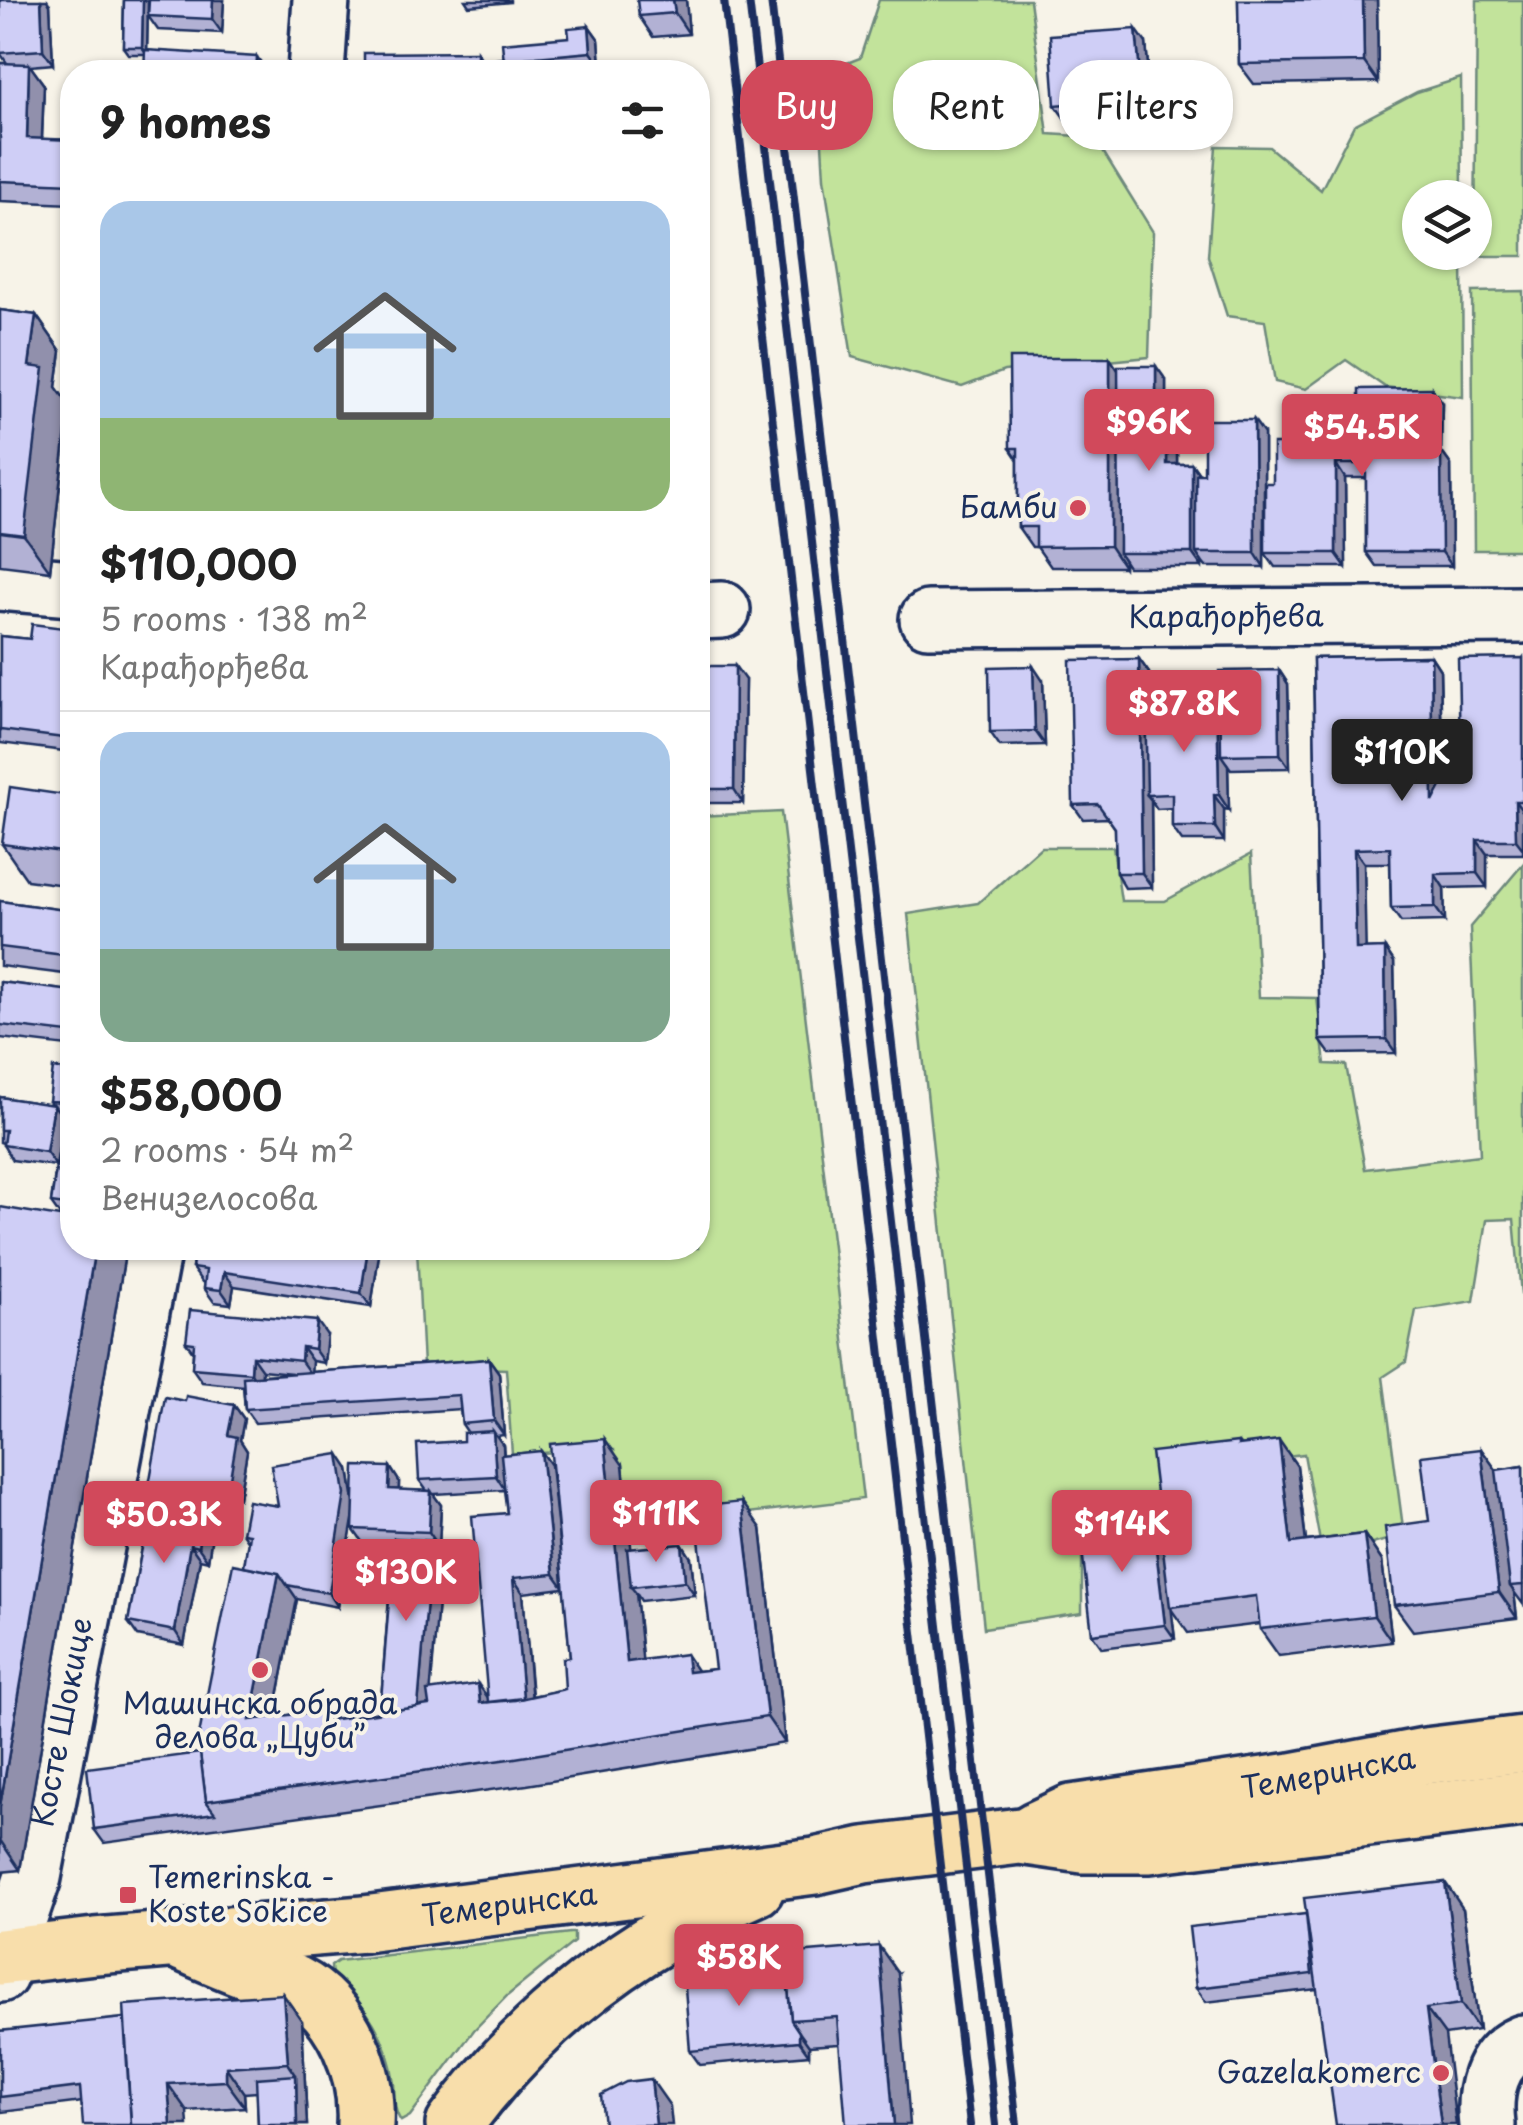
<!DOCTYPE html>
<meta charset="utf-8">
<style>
body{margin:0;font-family:"Playpen Sans",sans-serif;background:#f2f2f2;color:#222;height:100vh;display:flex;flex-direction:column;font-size:38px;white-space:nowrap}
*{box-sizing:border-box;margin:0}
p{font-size:32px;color:#767676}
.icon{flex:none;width:55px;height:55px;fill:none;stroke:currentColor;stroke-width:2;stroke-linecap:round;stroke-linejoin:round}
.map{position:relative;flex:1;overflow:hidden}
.panel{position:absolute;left:60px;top:60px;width:650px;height:1200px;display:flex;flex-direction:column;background:#fff;border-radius:40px;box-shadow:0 2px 8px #0004}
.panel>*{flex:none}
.hud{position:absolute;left:740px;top:60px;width:632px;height:90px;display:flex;gap:20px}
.controls{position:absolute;left:1402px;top:180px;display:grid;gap:20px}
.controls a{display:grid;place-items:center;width:90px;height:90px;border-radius:50%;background:#fff;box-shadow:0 2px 8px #0004;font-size:50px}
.price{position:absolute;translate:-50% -85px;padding:0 22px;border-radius:10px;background:#d1495b;color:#fff;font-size:32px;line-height:65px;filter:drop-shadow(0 2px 5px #0008)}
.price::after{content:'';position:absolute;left:50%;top:60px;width:30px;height:22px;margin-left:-15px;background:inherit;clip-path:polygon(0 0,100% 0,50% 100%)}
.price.on{background:#222;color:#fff}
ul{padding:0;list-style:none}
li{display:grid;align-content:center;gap:20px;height:530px;padding:0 40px}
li+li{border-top:2px solid #e0e0e0}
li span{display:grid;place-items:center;height:310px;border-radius:30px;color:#555}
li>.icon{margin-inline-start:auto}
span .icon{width:180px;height:180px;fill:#fffc;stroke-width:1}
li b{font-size:42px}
h2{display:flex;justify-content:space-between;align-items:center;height:120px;padding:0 40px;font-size:42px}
.pill{padding:0 35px;border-radius:40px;background:#fff;box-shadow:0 2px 8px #0004;font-size:35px;line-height:90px}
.pill.on{background:#d1495b;color:#fff}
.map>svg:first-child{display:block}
</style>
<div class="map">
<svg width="1523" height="2125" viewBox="0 0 1523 2125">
<rect width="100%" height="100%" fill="#f7f3e8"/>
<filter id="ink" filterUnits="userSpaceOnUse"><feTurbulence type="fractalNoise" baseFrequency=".01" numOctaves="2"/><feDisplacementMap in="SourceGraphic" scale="20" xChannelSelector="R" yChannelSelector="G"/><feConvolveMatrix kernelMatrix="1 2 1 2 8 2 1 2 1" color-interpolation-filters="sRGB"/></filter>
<g filter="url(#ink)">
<g fill="#c2e39b" stroke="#6e897c" stroke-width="2.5">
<polygon points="879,0 1030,0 1048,134 1094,137 1153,232 1149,357 1004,371 962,387 852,357 824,178 818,74 860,58"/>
<polygon points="1477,0 1523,0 1523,256 1475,256"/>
<polygon points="1461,78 1462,197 1420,198 1420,252 1462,253 1463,397 1385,387 1346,360 1306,389 1275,382 1265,321 1227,316 1208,256 1216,146 1269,147 1321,190 1354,125 1417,92"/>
<polygon points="1523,291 1523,550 1474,550 1472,292"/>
<polygon points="781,812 863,1499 617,1529 614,1450 512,1454 506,1369 423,1366 417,1248 698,1248 698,816"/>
<polygon points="1041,847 1113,847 1121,901 1165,901 1251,854 1259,997 1317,998 1325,1064 1346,1065 1365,1169 1480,1155 1470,927 1523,864 1523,1316 1514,1219 1487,1220 1474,1301 1416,1310 1406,1362 1383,1377 1404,1535 1323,1558 1304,1454 1160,1471 1161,1520 1082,1528 1082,1613 984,1628 908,914 978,903"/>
<path d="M570 1933H574V1942L507 1996 474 2030 410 2116 401 2121C393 2110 395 2096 394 2083 389 2041 366 2002 332 1977L331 1966 338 1961Z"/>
</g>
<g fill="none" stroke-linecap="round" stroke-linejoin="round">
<defs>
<g id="minor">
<polyline points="316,72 321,0"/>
<polyline points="0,582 72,588"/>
<polyline points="698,611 722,610"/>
<path id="s1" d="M928 619 1523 615"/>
<path id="s2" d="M0 1974 33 1877 153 1248"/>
<path d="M1487 2125C1483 2093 1490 2056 1523 2043"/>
</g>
<g id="major">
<path id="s3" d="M1035 1830 1071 1813 1292 1781 1425 1756 1523 1744"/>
<path d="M185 1944C206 1953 228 1963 250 1971 266 1976 280 1977 295 1984 344 2009 368 2073 365 2125"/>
<path id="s4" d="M0 1957 95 1946 364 1924 815 1866 864 1855 1020 1836 1083 1845H1149L1523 1799"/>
<path d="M454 2125C531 2019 635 1940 756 1888"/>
</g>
</defs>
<use href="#minor" stroke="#1b2f5e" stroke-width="62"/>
<use href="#major" stroke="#1b2f5e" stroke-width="62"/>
<use href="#minor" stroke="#f7f3e8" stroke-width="55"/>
<use href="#major" stroke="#f8deab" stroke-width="55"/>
<g stroke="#1b2f5e" stroke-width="8">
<polyline points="724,0 970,2125"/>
<polyline points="749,0 996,2125"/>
<polyline points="771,0 1017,2125"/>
</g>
</g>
<g fill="#b2b1d4" stroke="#1b2f5e" stroke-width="2.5" fill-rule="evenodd">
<polygon points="124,0 148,1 147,50 267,71 145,54 128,54 123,47"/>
<polygon points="224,0 222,33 158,30 148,16"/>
<polygon points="465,0 510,0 510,2 469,6"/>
<polygon points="686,0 689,34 653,37 639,16"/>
<polygon points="1238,0 1377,0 1378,82 1254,84 1239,64"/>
<polygon points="50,5 53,64 30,66 44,85 42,139 72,140 72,204 0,201 0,63 7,63 0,53"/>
<polygon points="589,26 599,40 601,66 536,72 489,72 504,58 569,37"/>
<polygon points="1146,43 1152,112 1065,119 1055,105"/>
<polygon points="0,310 36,315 61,351 56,387 69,405 50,571 0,565"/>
<polygon points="1118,370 1166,380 1166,440 1177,454 1177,464 1192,464 1199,474 1204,474 1264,434 1264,567 1206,567 1202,562 1202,567 1128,567 1124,561 1124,567 1051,567 1037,547 1032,547 1018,527 1018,460 1010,448"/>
<polygon points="1442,403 1441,451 1451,465 1452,566 1376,566 1366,552 1366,478 1345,478 1346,567 1275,567 1265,553 1273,483 1292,444 1336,440"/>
<polygon points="72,629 72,752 0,743 0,636 30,639"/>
<polygon points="1431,656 1440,670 1443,784 1523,658 1523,854 1487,854 1487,887 1444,888 1445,921 1401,922 1391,908 1390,863 1364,863 1365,949 1385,948 1394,962 1396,1053 1330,1054 1320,1040 1313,658"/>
<polygon points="1139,659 1149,673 1149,694 1220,697 1279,670 1288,684 1290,768 1231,769 1228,765 1229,810 1224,809 1224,841 1182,841 1172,827 1172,808 1157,809 1151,800 1152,887 1125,888 1116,873 1115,828 1108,818 1083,819 1073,805"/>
<polygon points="698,666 745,680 743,803 698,803"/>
<polygon points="1043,681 1045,745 1000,746 990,732"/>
<polygon points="72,796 72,905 64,893 65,885 27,880 2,844"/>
<polygon points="0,901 72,911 72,975 0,966"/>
<polygon points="0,982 72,991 72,1055 68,1049 68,1046 0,1038"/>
<polygon points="72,1071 72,1218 61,1217 51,1203 56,1166 12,1160 3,1145 3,1143 0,1142 0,1097 52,1105 49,1101"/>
<polygon points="0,1207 72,1248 116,1248 124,1260 20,1870 0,1872"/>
<polygon points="195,1248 380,1248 371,1307 234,1286 231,1304 214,1302 204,1288 205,1283 202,1282 192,1268"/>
<path d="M327 1335 324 1363 312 1361 311 1372 489 1359 499 1373 504 1435 497 1436 503 1445 504 1455 541 1451 551 1465 564 1586 623 1465 631 1549 682 1544 691 1558 695 1595 641 1601 636 1593 642 1660 697 1671 715 1669 761 1528 785 1743 527 1785 104 1843 94 1829 200 1753 244 1566 248 1542 242 1533 278 1506 349 1469 354 1502 390 1467 399 1481V1490L427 1491 419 1480 463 1441 468 1433 462 1424 460 1409 255 1423 245 1409 243 1386 202 1382 192 1368 193 1352 186 1342ZM262 1370 292 1373 262 1375ZM504 1490 507 1513 487 1696 430 1691 442 1555 435 1546 439 1547 441 1505 433 1494ZM353 1518V1529L363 1543 393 1545 380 1712 326 1720 320 1711 274 1717 297 1599 338 1607ZM564 1588 570 1657 565 1689 532 1696 523 1593Z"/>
<polygon points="185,1401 234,1405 244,1419 240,1440 247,1451 239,1498 227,1496 225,1511 159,1499 149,1485"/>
<polygon points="1238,1442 1240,1444 1297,1466 1306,1541 1364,1534 1382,1561 1392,1642 1279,1656 1260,1629 1260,1624 1188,1633 1171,1609 1175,1639 1102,1648 1092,1634 1152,1516 1160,1528"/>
<polygon points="1481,1449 1496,1470 1523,1466 1523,1604 1514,1592 1517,1618 1413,1631 1394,1605 1429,1521"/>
<polygon points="149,1511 214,1522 208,1561 200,1559 184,1645 138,1636 128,1622"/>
<polygon points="1463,1909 1479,2030 1445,2035 1317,1989 1206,2002 1196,1988"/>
<polygon points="898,1973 839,2044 809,2046 809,2055 700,2065 690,2051"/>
<polygon points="302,2021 307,2125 258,2125 257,2092 244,2093 245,2107 187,2111 82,2102 2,2112 0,2109 0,2031"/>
</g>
<g fill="#9190ac" stroke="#1b2f5e" stroke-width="2.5">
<polygon points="41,0 47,0 50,5 53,64 43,50"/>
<polygon points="143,0 148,1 147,54 142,47"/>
<polygon points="213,0 224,0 222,33 212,19"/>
<polygon points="673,0 686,0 689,34 675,13"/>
<polygon points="1363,0 1377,0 1378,82 1364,62"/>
<polygon points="589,26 599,40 601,66 591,52"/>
<polygon points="1136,29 1146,43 1152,112 1142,98"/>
<polygon points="477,52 487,67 487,72 477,72"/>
<polygon points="257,57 267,71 267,72 256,72"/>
<polygon points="526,58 536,72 527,72"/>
<polygon points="29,64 44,85 41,159 27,138"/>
<polygon points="36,315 61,351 56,387 69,405 50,571 24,535 29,366"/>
<polygon points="1110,358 1124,379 1119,553 1124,561 1124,567 1110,546"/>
<polygon points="1156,366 1166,380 1166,454 1156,440"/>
<polygon points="1432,388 1442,403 1441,451 1451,465 1452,566 1442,552 1431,451"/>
<polygon points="1254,420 1264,434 1264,567 1255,553"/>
<polygon points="1167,440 1177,454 1177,478 1167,464"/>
<polygon points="1192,464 1202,478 1196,553 1202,562 1202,567 1192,553"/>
<polygon points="1336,464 1345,478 1346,567 1336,553"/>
<polygon points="698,494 701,499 701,569 698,564"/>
<polygon points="1431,656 1440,670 1443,816 1433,802"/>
<polygon points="1139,659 1149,673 1151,795 1147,795 1151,800 1152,887 1142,873"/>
<polygon points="735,666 745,680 743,803 734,789"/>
<polygon points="1033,666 1043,681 1045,745 1035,731"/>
<polygon points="1279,670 1288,684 1290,768 1280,754"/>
<polygon points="1217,693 1227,707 1221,755 1228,765 1229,810 1219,795"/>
<polygon points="1214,795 1224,809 1224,841 1215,827"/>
<polygon points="1515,801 1523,812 1523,849 1516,840"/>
<polygon points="1477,840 1487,854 1487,887 1477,873"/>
<polygon points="1354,849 1364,863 1366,963 1356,949"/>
<polygon points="1435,874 1444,888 1445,921 1435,907"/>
<polygon points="1385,948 1394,962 1396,1053 1386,1039"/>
<polygon points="54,1105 64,1119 56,1166 46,1152"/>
<polygon points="95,1248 116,1248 124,1260 20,1870 0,1840 0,1806"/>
<polygon points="368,1248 380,1248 371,1307 361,1293"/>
<polygon points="224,1272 234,1286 231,1304 221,1290"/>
<polygon points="317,1321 327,1335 324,1363 314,1349"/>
<polygon points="302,1347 312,1361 311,1375 301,1361"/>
<polygon points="252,1356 262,1370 261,1387 251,1373"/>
<polygon points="489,1359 499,1373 504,1435 494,1421"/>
<polygon points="234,1405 244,1419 240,1440 247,1451 239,1498 229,1484 228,1435"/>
<polygon points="493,1431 503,1445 505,1490 496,1476"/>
<polygon points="605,1439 623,1465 635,1586 631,1587 636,1593 645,1688 627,1662"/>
<polygon points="1279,1440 1297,1466 1309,1569 1291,1543"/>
<polygon points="1481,1449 1500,1475 1510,1586 1514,1592 1517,1618 1499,1592"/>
<polygon points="541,1451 551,1465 564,1588 554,1574"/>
<polygon points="339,1454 349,1469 355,1508 338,1607 329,1593"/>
<polygon points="390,1467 399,1481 398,1503 389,1489"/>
<polygon points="217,1482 227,1496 225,1511 215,1496"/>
<polygon points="431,1491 441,1505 439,1547 429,1532"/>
<polygon points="742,1502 761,1528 785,1743 767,1717"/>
<polygon points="204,1508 214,1522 208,1561 198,1547"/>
<polygon points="1152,1516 1162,1530 1175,1639 1165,1625"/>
<polygon points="1364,1534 1382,1561 1392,1642 1374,1616"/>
<polygon points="432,1541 442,1555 427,1732 417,1718"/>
<polygon points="682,1544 691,1558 695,1595 685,1581"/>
<polygon points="190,1545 200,1559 184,1645 175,1631"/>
<polygon points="279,1573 297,1599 268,1747 250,1720"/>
<polygon points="513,1578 523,1593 534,1726 524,1712"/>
<polygon points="686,1654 704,1681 688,1672"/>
<polygon points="478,1684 497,1710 480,1703"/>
<polygon points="1445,1882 1463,1909 1479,2030 1461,2004"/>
<polygon points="879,1946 898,1973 910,2125 894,2125"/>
<polygon points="283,1994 302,2021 307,2125 297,2125 296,2075 288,2063"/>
<polygon points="1426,2009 1445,2035 1456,2125 1441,2125"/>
<polygon points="799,2032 809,2046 809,2055 799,2041"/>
<polygon points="226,2067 244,2093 245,2107 226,2081"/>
<polygon points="651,2079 670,2106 672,2125 656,2125"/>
<polygon points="168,2084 187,2111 188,2125 171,2125"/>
</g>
<g fill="#cfcef6" stroke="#1b2f5e" stroke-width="2.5">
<polygon points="0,0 41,0 43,50 0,53"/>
<polygon points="124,0 143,0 142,47 123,47"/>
<polygon points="149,0 213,0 212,19 148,16"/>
<polygon points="637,0 673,0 675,13 639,16"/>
<polygon points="1238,0 1363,0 1364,62 1239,64"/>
<polygon points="589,26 591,52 526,58 527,72 505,72 502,43 569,37 568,28"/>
<polygon points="1136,29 1142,98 1055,105 1050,35"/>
<polygon points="145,50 257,57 256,72 144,72"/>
<polygon points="477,52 477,72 364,72 364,53"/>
<polygon points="504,58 505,72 489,72 488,60"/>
<polygon points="0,63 29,64 27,138 72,140 72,184 0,181"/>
<polygon points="0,310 36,315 29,366 44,368 24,535 0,532"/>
<polygon points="1009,358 1110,358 1110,546 1036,547 1036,527 1018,527 1018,448 1010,448"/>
<polygon points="1118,366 1156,366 1156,440 1167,440 1167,464 1192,464 1192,553 1119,553"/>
<polygon points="1432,388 1431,451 1441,451 1442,552 1366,552 1366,464 1336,464 1336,553 1265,553 1265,483 1273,483 1273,444 1292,444 1291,440 1336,440 1337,407 1359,407 1359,389"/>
<polygon points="1204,420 1254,420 1255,553 1196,553 1196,474 1204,474"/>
<polygon points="32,624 72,629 72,739 0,730 0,636 30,639"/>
<polygon points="1431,656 1433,802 1460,750 1458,659 1523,658 1523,801 1515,801 1516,840 1477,840 1477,873 1435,874 1435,907 1391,908 1390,848 1354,849 1356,949 1385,948 1386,1039 1320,1040 1313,658"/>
<polygon points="1139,659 1142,873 1116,873 1115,828 1098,804 1073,805 1070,660"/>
<polygon points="698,666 735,666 734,789 698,789"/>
<polygon points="1033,666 1035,731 990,732 989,667"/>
<polygon points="1279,670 1280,754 1221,755 1220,671"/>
<polygon points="1217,693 1219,795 1214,795 1215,827 1172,827 1172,794 1147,795 1145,694"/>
<polygon points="10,787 72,796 72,894 64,893 69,853 2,844"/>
<polygon points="0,901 72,911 72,956 0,947"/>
<polygon points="0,982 72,991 72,1049 68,1049 69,1033 0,1025"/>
<polygon points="53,1068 72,1071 72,1206 51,1203 66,1102 49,1101"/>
<polygon points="0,1097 54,1105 46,1152 3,1145 5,1130 0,1130"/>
<polygon points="0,1207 72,1219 72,1248 95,1248 0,1806"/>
<polygon points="195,1248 368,1248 361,1293 224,1272 221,1290 204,1288 206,1270 192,1268"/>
<polygon points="190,1310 317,1321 314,1349 302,1347 301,1361 252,1356 251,1373 192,1368 194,1343 186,1342"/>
<polygon points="489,1359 494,1421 462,1424 459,1395 245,1409 243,1377"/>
<polygon points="186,1396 234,1405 228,1435 237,1437 229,1484 217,1482 215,1496 149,1485 165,1397 185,1401"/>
<polygon points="493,1431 496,1476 419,1480 417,1444 463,1441 463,1433"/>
<polygon points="605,1439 627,1662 686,1654 688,1672 715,1669 695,1507 742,1502 767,1717 509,1759 206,1801 198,1740 233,1564 279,1573 250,1720 320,1711 322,1721 429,1705 427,1691 478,1684 480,1703 515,1700 565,1689 563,1658 570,1657 550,1444"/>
<polygon points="1279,1440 1291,1543 1364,1534 1374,1616 1260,1629 1256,1596 1170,1607 1151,1452 1238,1442 1238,1445"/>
<polygon points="1481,1449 1499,1592 1394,1605 1385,1527 1429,1521 1421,1456"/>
<polygon points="541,1451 554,1574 513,1578 523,1698 488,1702 472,1516 507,1513 501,1455"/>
<polygon points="339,1454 345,1494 329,1593 287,1585 279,1573 244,1566 249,1534 242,1533 248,1501 278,1506 271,1465"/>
<polygon points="355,1466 390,1467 389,1489 431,1491 429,1532 353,1529"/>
<polygon points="1523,1466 1523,1585 1510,1586 1496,1470"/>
<polygon points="204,1508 198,1547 190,1545 175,1631 128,1622 149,1511"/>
<polygon points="1152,1516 1165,1625 1092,1634 1079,1524"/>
<polygon points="394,1538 432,1541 418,1707 380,1712"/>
<polygon points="682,1544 685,1581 631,1587 627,1549"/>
<polygon points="200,1753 206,1801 215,1813 94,1829 87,1768"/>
<polygon points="1445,1882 1461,2004 1426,2009 1441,2125 1336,2125 1304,1898"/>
<polygon points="1306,1914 1312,1974 1196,1988 1189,1927"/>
<polygon points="879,1946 894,2125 846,2125 837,2017 791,2020 785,1954"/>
<polygon points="786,1967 791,2020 799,2032 799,2041 690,2051 684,1975"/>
<polygon points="283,1994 288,2063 226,2067 226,2081 168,2084 171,2125 131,2125 124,2005"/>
<polygon points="124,2018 131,2125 83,2125 80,2087 0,2097 0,2031"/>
<polygon points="296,2075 297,2125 258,2125 256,2078"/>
<polygon points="651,2079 656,2125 604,2125 601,2095 626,2082"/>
</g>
</g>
<g fill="#d1495b" stroke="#f7f3e8" stroke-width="4">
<circle cx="1078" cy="508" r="10"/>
<circle cx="260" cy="1670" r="10"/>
<rect x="118" y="1885" width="20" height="20" rx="5"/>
<circle cx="1441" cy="2073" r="10"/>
</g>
<g text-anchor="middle" stroke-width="8" stroke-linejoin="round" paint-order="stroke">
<g font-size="30" fill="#1b2f5e" stroke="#f7f3e8" text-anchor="end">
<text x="1058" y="518">Бамби</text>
<text x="260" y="1714" text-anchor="middle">Машинска обрада<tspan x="260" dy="34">делова „Цуби”</tspan></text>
<text x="148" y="1888" text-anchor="start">Temerinska -<tspan x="148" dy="34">Koste Sokice</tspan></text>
<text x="1421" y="2083">Gazelakomerc</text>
</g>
<g font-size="30" fill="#1b2f5e" stroke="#f7f3e8">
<text dy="10" stroke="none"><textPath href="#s1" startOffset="298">Карађорђева</textPath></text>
<text dy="10" stroke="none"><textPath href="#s2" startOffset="260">Косте Шокице</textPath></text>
<text dy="10" stroke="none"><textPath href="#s3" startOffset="300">Темеринска</textPath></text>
<text dy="10" stroke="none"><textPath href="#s4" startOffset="512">Темеринска</textPath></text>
</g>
</g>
</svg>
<div class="controls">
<a><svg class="icon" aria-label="layers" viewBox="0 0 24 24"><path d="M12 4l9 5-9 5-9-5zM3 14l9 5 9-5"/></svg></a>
</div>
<b class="price" style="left:1149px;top:474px">$96K</b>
<b class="price" style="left:1362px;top:479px">$54.5K</b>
<b class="price" style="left:1184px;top:755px">$87.8K</b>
<b class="price on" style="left:1402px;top:804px">$110K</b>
<b class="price" style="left:656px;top:1565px">$111K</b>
<b class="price" style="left:164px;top:1566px">$50.3K</b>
<b class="price" style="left:1122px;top:1575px">$114K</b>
<b class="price" style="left:406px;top:1624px">$130K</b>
<b class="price" style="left:739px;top:2009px">$58K</b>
<div class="hud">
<a class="pill on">Buy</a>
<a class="pill">Rent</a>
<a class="pill">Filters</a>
</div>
<section class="panel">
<h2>9 homes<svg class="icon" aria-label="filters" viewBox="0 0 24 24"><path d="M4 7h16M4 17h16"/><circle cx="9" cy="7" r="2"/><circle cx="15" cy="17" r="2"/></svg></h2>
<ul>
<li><span style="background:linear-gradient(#a9c7e8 70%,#8fb573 0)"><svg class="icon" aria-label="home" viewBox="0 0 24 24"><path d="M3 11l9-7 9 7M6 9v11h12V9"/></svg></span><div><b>$110,000</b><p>5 rooms · 138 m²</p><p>Карађорђева</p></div></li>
<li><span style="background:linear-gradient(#a9c7e8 70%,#7fa58c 0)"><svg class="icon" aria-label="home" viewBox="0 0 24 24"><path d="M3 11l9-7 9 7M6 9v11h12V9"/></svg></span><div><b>$58,000</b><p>2 rooms · 54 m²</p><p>Венизелосова</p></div></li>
</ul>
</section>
</div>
